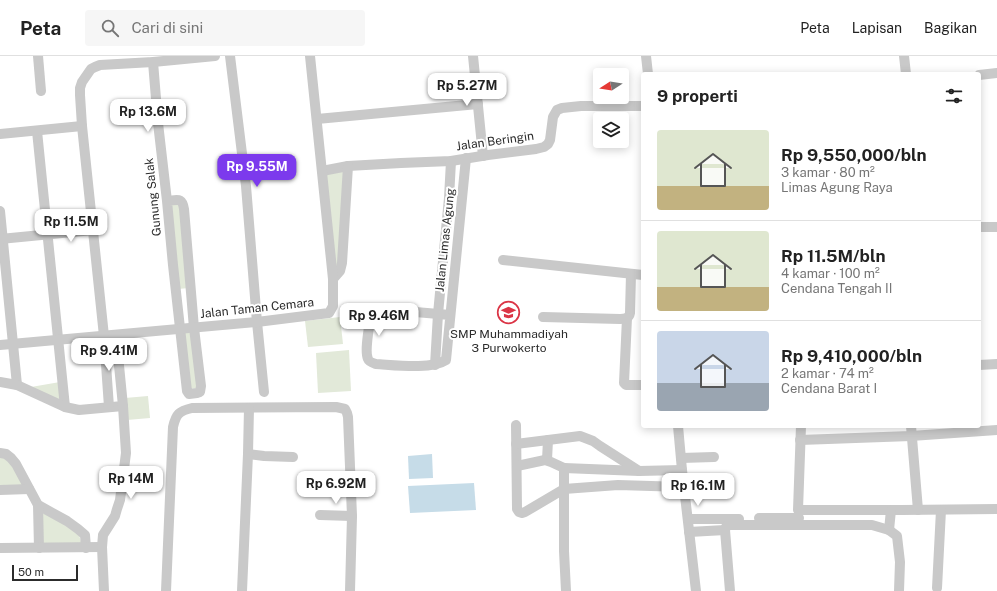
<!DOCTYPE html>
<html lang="id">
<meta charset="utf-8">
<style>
body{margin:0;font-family:"Public Sans",sans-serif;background:#f6f6f6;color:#222;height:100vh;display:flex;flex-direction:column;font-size:15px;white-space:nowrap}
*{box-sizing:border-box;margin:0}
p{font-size:13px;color:#767676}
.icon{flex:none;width:22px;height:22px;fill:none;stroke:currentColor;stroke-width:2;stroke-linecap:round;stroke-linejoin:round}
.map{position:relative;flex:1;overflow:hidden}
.drawer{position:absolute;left:641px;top:16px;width:340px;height:356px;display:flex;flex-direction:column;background:#fff;border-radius:4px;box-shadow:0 2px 10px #0003}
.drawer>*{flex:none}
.needle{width:26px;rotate:258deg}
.buttons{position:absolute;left:593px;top:12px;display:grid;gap:8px}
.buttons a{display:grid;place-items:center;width:36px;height:36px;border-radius:4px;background:#fff;box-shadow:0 2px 10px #0003;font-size:20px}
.scale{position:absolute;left:12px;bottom:10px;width:66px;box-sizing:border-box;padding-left:4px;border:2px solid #2c2c2c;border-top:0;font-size:11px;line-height:14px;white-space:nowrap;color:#2c2c2c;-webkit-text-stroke:3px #fff;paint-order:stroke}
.price{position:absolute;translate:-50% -34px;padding:0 9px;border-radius:8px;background:#fff;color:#222;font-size:13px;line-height:26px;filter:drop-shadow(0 1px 2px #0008)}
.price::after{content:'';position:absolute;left:50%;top:24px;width:12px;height:9px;margin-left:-6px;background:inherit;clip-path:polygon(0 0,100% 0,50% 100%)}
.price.current{background:#7c3aed;color:#fff}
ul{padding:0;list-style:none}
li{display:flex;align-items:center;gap:12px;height:100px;padding:0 16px}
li+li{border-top:1px solid #e0e0e0}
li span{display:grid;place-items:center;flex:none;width:112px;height:80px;border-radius:4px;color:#555}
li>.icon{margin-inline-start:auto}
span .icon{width:48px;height:48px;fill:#fffc;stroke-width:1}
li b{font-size:17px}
h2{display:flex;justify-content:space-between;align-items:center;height:48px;padding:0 16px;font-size:17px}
header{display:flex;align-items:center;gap:24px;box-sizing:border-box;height:56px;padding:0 20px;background:#fff;border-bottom:1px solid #e0e0e0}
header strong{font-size:19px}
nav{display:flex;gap:22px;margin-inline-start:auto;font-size:14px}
.search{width:280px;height:36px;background:#f6f6f6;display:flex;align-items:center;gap:10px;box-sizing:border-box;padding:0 14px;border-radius:4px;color:#767676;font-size:15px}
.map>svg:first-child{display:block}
</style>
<header>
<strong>Peta</strong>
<div class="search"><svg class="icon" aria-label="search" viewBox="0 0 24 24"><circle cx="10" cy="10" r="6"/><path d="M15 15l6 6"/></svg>Cari di sini</div>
<nav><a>Peta</a><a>Lapisan</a><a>Bagikan</a></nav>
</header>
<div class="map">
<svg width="997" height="535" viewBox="0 0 997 535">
<rect width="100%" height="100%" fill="#fff"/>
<g fill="#e2e9d9">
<polygon points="346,113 340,210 335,216 326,117"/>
<polygon points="169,148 182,148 189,232 178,233"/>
<polygon points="340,261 343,288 308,291 305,265"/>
<polygon points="193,274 199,332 189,333 183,276"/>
<polygon points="349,294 351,335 318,337 316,297"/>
<polygon points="60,326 62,348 31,331"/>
<polygon points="148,340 150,362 127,364 125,342"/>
<polygon points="0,399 8,403 24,430 0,431"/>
<polygon points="41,456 64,468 79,479 82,489 42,490"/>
</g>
<g fill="#c6dce8">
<polygon points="432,398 433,422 409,423 408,400"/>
<polygon points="474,427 476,454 410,457 408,430"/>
</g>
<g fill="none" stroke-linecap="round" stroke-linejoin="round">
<g stroke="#c9c9c9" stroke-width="10">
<polyline points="38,0 41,35"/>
<polyline points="230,0 246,130 257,266 264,336"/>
<polyline points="473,0 483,100"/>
<polyline points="646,0 648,18"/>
<polyline points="904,0 906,18"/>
<path d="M153 6 158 67 167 145 173 209 187 335 189 338 197 337 200 336 201 330 194 272 184 153C182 141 178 144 167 145"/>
<polyline points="979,19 997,17"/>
<polyline points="317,63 478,48"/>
<polyline points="37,75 65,351"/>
<polyline points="0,78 82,70"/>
<polyline points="322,115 348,110 401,107 451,105 488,99 536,93 544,91 548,88 550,84 553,61 557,54 562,52 581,50 643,50"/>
<polyline points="0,155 17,329"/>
<polyline points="979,171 997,171"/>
<polyline points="0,183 93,174"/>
<polyline points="503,204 643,219"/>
<polyline points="333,223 340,215 342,207 348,110"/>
<path d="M450 259 381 253H376L371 257C370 267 364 295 368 303 369 306 373 307 376 308 394 309 431 314 446 304L466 102"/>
<path d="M543 261 620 263C624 263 629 263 630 257L631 218"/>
<polyline points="627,262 624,327 626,329 643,329"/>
<polyline points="0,289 257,266 329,257 333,250 333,223 310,0"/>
<polyline points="435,309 438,258 449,142 451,105"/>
<polyline points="979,309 997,308"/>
<polyline points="0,326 17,329 65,351 79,354 123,350"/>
<polyline points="109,351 104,280 82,70 80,39 80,32 82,26 91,13 95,11 100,9 153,6 215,0"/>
<polyline points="516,369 517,453 519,456 522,457 525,456 564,433 618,429 684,431"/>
<polyline points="678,370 682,414 696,535"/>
<polyline points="801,370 798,454 902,454 997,453"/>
<polyline points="911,370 918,454"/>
<polyline points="800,384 911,380 997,374"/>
<polyline points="516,388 580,380 593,385 600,390 639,415"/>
<polyline points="0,397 6,398 11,402 16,408 38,449 67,465 78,473 85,479 86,492"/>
<polyline points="248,398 264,400 293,401"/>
<polyline points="681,402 714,401"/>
<polyline points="547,404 548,384"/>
<polyline points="517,410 545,404 551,406 564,412"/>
<polyline points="0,434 29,433"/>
<polyline points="38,449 39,492"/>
<polyline points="320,459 352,460"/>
<polyline points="759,462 799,462"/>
<polyline points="688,463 739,463"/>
<polyline points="889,474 891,454"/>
<polyline points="689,476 725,474"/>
<polyline points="0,492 102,491"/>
<polyline points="937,532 941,454"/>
<polyline points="104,535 102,491 103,479 115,460 117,453 120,444 126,397 123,350 116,279"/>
<path d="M166 535 173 371C176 358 179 355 192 352L336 351 345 353 347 357 348 361 352 460 350 535"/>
<polyline points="242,535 248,398 249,352"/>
<polyline points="566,535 564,495 564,412 639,415 682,414"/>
<polyline points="730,535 725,474 726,471 729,469 872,469 889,474 897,480 900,506 899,535"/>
</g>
</g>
<defs>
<symbol id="school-ring" viewBox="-11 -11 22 22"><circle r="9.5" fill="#fff" stroke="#db3546" stroke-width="1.5"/><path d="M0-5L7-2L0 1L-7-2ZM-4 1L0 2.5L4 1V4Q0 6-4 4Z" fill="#db3546"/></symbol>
</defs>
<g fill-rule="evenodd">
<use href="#school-ring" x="496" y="244" width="25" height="25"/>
</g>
<g text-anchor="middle" stroke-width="4" stroke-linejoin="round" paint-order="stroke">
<g font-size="12" fill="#2c2c2c" stroke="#fff">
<text transform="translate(495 85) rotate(-8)" y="4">Jalan Beringin</text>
<text transform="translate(153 141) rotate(-96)" y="4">Gunung Salak</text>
<text transform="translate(445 184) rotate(-84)" y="4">Jalan Limas Agung</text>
<text transform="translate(257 252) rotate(-6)" y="4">Jalan Taman Cemara</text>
</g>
<g font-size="12" fill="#2c2c2c" stroke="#fff">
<text x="509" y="282">SMP Muhammadiyah<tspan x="509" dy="14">3 Purwokerto</tspan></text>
</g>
</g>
</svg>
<div class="buttons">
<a><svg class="needle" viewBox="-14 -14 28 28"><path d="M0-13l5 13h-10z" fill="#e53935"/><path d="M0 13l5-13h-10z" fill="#767676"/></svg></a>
<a><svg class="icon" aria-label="layers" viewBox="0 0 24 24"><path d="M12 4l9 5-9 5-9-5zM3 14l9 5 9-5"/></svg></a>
</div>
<div class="scale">50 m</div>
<b class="price" style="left:467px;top:51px">Rp 5.27M</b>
<b class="price" style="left:148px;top:77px">Rp 13.6M</b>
<b class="price current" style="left:257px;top:132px">Rp 9.55M</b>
<b class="price" style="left:71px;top:187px">Rp 11.5M</b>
<b class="price" style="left:379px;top:281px">Rp 9.46M</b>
<b class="price" style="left:109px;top:316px">Rp 9.41M</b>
<b class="price" style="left:131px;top:444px">Rp 14M</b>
<b class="price" style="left:336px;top:449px">Rp 6.92M</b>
<b class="price" style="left:698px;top:451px">Rp 16.1M</b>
<section class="drawer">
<h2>9 properti<svg class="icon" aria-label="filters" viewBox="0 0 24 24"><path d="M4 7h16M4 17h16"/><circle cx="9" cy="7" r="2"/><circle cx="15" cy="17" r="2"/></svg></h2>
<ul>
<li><span style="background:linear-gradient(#dfe7d0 70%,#c2b280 0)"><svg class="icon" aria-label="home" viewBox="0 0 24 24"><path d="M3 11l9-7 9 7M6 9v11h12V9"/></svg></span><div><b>Rp 9,550,000/bln</b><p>3 kamar · 80 m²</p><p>Limas Agung Raya</p></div></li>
<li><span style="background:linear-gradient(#dfe7d0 70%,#c2b280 0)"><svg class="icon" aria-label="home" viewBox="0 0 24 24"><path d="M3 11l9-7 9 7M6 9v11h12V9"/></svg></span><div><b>Rp 11.5M/bln</b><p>4 kamar · 100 m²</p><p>Cendana Tengah II</p></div></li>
<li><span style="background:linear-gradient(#c9d6e8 65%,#9aa5b1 0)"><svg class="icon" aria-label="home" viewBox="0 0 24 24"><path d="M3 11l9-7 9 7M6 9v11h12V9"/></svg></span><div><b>Rp 9,410,000/bln</b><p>2 kamar · 74 m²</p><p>Cendana Barat I</p></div></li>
</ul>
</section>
</div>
